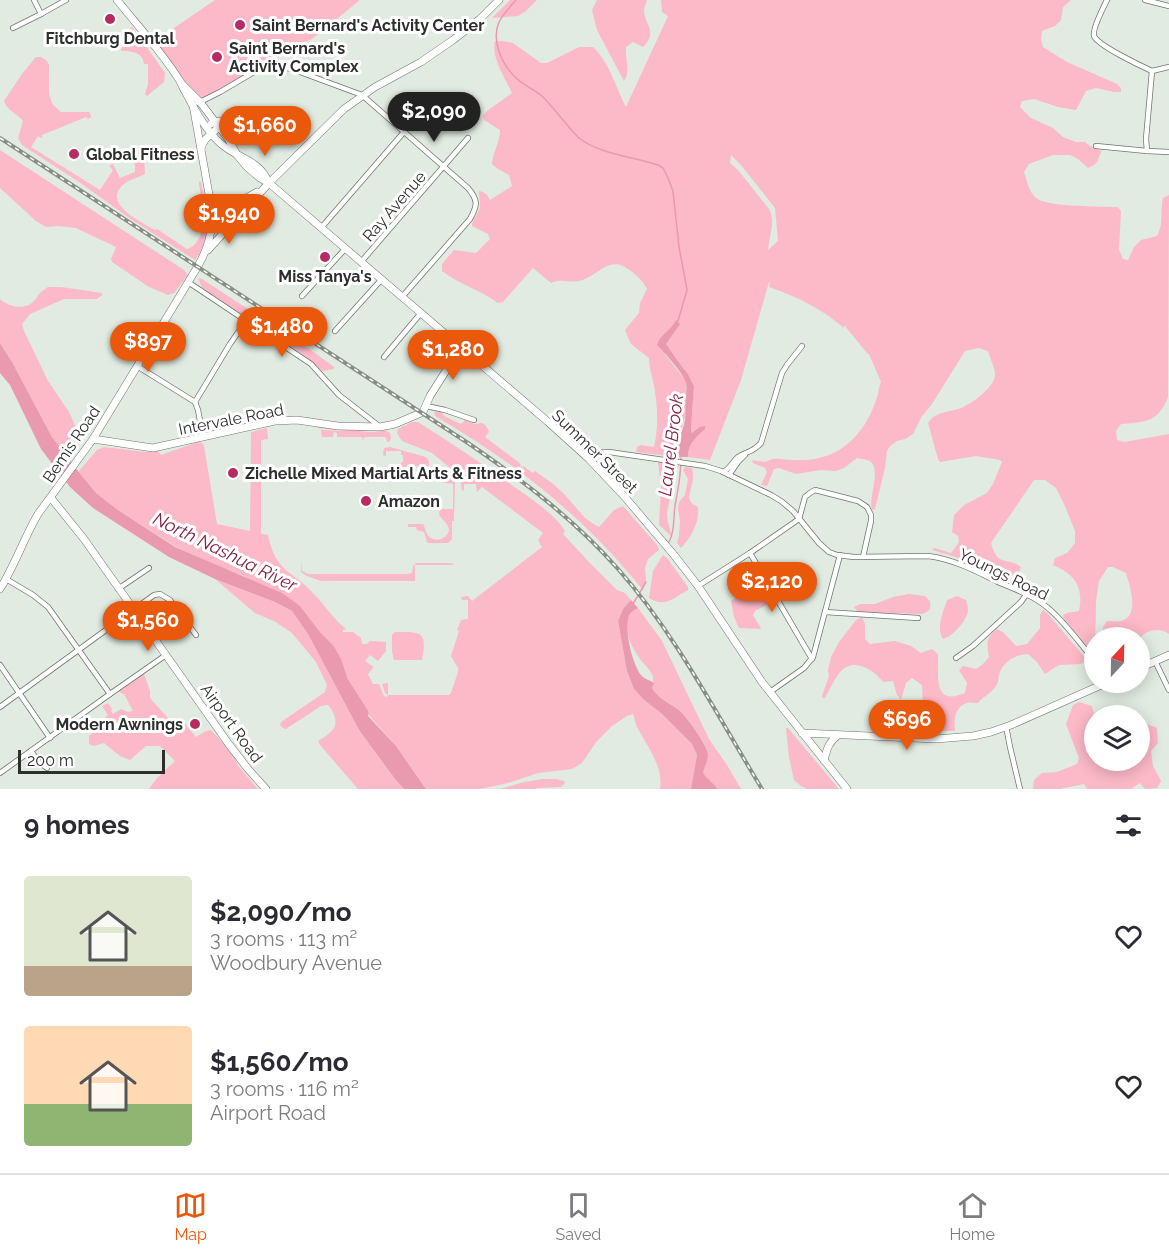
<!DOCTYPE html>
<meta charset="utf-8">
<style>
body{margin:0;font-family:Raleway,sans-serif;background:#f7f7f7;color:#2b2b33;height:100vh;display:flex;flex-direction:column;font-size:22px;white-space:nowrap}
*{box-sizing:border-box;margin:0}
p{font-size:20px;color:#7c7c81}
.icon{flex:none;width:33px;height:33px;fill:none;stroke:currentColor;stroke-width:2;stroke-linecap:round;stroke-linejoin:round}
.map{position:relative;height:789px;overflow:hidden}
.sheet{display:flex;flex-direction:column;background:#fff;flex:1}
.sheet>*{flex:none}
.needle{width:39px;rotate:22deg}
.fabs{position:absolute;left:1084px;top:627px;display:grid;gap:12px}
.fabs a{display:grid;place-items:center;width:66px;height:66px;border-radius:50%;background:#fff;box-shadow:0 3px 15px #0003;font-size:30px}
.scale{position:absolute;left:18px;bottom:15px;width:147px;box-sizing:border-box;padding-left:6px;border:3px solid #2c2f2c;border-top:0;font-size:16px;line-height:21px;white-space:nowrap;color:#2c2f2c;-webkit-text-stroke:4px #fff;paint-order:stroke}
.price{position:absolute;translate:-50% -51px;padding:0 14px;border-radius:21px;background:#ea580c;color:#fff;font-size:20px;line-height:39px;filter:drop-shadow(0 2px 3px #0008)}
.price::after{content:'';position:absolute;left:50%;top:36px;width:18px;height:14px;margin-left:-9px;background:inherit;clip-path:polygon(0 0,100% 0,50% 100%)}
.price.active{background:#222;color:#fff}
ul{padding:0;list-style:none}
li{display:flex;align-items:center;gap:18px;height:150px;padding:0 24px}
li span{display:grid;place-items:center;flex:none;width:168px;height:120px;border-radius:6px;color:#555}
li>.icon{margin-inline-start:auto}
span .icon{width:72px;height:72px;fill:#fffc;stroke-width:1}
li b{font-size:26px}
h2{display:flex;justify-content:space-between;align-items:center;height:72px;padding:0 24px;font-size:26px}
.dock{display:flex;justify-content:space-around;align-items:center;height:84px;border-top:2px solid #e1e1e2;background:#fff;font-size:16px;color:#7c7c81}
.dock a{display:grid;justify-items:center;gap:3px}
.dock .active{color:#ea580c}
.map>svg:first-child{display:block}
</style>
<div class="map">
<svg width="1169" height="789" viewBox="0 0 1169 789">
<rect width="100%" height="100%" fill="#e1ebe1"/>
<g fill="#fcb9c8" fill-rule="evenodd">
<polygon points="215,0 360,0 312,39 251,67 240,78 193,105 152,43"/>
<polygon points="510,0 537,0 526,11 518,16 492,18"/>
<path d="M597 0H647C647 1 644 8 644 10 644 25 659 31 643 47L633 42 626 47C625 59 631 72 624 81L597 30 592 10Z"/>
<path d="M661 0H1071L1063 7 1061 20 1055 26 1042 31 1041 40 1043 47 1067 62 1117 84 1121 88V92H1114L1096 88 1086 91 1076 110 1058 107 1034 99 1022 101 1020 107 1031 118 1053 128 1063 137 1076 142H1085L1090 146 1102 151C1096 161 1100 163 1088 168L1078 159 1070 155H1053L1029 164 1024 172C1027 181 1029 192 1036 198 1047 207 1093 206 1108 207H1118L1121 211 1119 250 1123 259 1128 260 1134 247 1141 240 1157 236C1164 224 1160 211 1163 198L1169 195 1168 397C1158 422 1146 422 1121 424L1116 431 1117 440 1124 442 1169 434V634C1160 627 1147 630 1140 638L1102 637 1103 627 1107 621C1111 621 1117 622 1121 621 1140 616 1130 586 1126 573L1113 567H1108L1099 581 1096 601 1095 652H1092L1064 619 1063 615 1067 613 1079 611C1084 588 1075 574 1053 565L1055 558 1067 553 1075 543V531L1065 506 1056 488 1045 480H1034L991 543C998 568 1006 556 1021 567L1019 572 1023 582 1036 589 1037 594 1034 595 1003 577 972 562 932 550 934 548 951 553 959 542 958 536 952 532 954 515 964 505 987 493 993 484 1002 462 1000 460 976 456 940 462 938 459 928 423C936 411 948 413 961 408 971 404 997 386 995 373 994 366 990 358 988 351L979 348 965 351 932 404 922 416 913 434 905 439 897 441 890 446 887 451 885 468 875 509 872 510C868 498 881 472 871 462 867 459 861 459 857 458L844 468 836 471 821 470 796 474 779 468 774 469 767 486 761 485 767 472 765 468 753 463 752 460 766 462C774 456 783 460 793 460 835 463 863 439 876 400 879 394 878 388 881 382L869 354 867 353 844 325V328C821 308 797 297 769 287L770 282H769L741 380 710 460 688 457C688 444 696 437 705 429L693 433 691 429 694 386 688 374 680 364 666 344 679 324 676 321 673 327 657 344 686 381V413L680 435 676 438 675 437 676 416 668 438 677 456 676 457 636 452 637 447 640 445 654 447C658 430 658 410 655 392 654 381 649 370 649 358L631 344 625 330 639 313 640 303 647 289C643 281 638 277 631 271 608 253 600 276 579 281 570 283 560 278 551 283L533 268 503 302 498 303C480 290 459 284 442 271V264L454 250 476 253 490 239 488 234 472 226C472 220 475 218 478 212 482 205 479 199 479 191 485 192 488 195 490 200L512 186 509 175 498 169 492 164C493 152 500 142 500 130L484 120 483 116 487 111 512 93C505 78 491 58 495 41H503L513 43 541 63H547L579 47H593C610 63 615 86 626 107L668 16 662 12ZM731 155 741 165 775 208 778 241 768 250C769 236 776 222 769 209L738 170 730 163Z"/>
<path d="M132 27 142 40 139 42 144 47 146 46 165 73 164 82 147 96 145 94 148 84V64H144C143 52 131 51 121 51L123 42 122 34Z"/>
<path d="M36 57H41L47 61 49 65V94L53 105 61 112H89L90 113 91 117 88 119 86 117 42 135V138L38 136 31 147 100 190 113 170 109 166 113 164 120 178 135 172V165L131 155V153L150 145H154L155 146 152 151 144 156 145 174C138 178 126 180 120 188 106 206 143 223 155 230L157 229 187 249C210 242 202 201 199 184V182H201C206 209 213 236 195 260L132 220 79 182 22 145 18 138 23 121C17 113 7 111 4 101L22 74Z"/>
<polygon points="0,150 184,270 188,275 174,293 168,295 149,287 112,262 111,259 116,247 76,228 58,226 46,227 36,221 0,188"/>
<polygon points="198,278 202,279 311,350 334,367 334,369 322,371 305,356 202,288"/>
<path d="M48 287H61L102 293V295L97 299H64L30 314 22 324 24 331 48 381 69 412 81 439 78 447 68 459 52 437 12 362 0 343V299C7 306 20 309 29 305 34 302 37 297 40 293 42 291 45 289 48 287Z"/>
<path d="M434 412H441L444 416 461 424 465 420 475 424 482 423C486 425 487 427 489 432L485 437 521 464 520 466 522 467 523 466 533 473 535 471C545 478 557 486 565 495 576 507 584 520 599 527L614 510 623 506 657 545 659 550 648 559 645 568 646 580 643 590C583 516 517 464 435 416Z"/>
<path d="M412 422H418C454 445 489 468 523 493 537 503 557 517 565 531L563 534 589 562 617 590 625 593 631 600 623 609 618 621 627 671 634 689 644 700 661 713 692 744 697 755 691 789H660C664 767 647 746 637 727 635 723 635 719 633 714L627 716 612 726 597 741 582 763 572 769 538 773 508 783 480 789H426L396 746 360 705 355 702 347 689V677L333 645 320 632 300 606 242 575 220 567 176 547 118 510 96 493 78 472 97 450 104 447 146 452 158 451 161 455 198 442 202 443 204 446 217 524 250 531 251 432 267 428 268 439 261 440V534L268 535C276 573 291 569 314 594 325 605 333 619 346 629L343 630V632H353L361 638 362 644H367L370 641 386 642V651L378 661 370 655 365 661 374 667 368 674 373 684H379L384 696 387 697 388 695 385 693 382 684 388 683V695H449L451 693 458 672V668L451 656 459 631 457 630 461 620 468 619V600H462L461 597 468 596 472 601 542 547 538 540 543 533 482 487 477 492 476 484H464V490L462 491 460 476 432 453 402 441 397 433 398 429Z"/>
<polygon points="319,426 370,431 359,432 374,432 385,430 390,433 391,438 390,441 387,442 386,437 364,437 363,441 362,437 337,437 337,433 334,432 333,437 322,437 321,430 349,431 317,428"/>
<polygon points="390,447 426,457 429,461 429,466 401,467 401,463 403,462 403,455 401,455 401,451 386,451 386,456 383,455 384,448"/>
<path d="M660 462 678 465 667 512C666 522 671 527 671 536L659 525 661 485 658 463Z"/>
<path d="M685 467 692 468C693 473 694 479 692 484 690 495 685 501 698 507 700 521 691 538 681 548L677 543 679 536 680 521 678 508 679 502 685 495 688 479 683 470Z"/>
<path d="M441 471C446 471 453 478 455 482L454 521H452V539L448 543H429L427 542 424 532 417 530 416 527H408V524H423C426 529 426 537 433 539 437 540 440 540 443 538 458 529 440 519 439 514 439 512 440 511 441 509H453V484L441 482Z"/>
<path d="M663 555 667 558 688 587V590C673 598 666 608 649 598L653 571Z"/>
<polygon points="302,560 302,571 308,574 408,574 412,573 413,566 416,563 451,563 454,565 415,565 415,581 321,581 307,576 301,572"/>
<polygon points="760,578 764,580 774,599 772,602 755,611 753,615 761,628 759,629 739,628 734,617 731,601 759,582 759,579"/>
<path d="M215 579 275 602 292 611 295 615 308 634 359 730 395 779 404 789H358L320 745 318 741C323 738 331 733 334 728 338 721 333 710 328 705L321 706 286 729 283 728 280 725 281 722 325 692 327 685 316 662 292 633 274 621 255 613Z"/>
<path d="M909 594 925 596 930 601C931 609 930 611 922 614L858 612 854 607 860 604H875L893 597Z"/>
<path d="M957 596 966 600C967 602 968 608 968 610 967 621 953 636 943 639 936 628 943 612 947 600Z"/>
<path d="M638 608 662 641 709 739 727 765 741 789H717C714 783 707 779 702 773 704 767 708 761 708 755 708 745 688 719 681 712 670 702 661 702 652 688 657 674 647 668 640 659 632 647 620 627 630 614 631 612 636 609 638 608Z"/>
<path d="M1043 610 1047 613 1088 661 1080 664 1059 665 1045 674 1037 662 1028 654C1017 654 1004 661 1000 672 998 677 999 682 996 686 991 694 983 696 978 703 974 703 970 702 967 703 954 707 954 721 955 731H924L919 723 923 708 922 685 912 678 906 683 901 700 897 695 893 681 883 682C874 670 855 658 842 670 836 675 829 692 824 699L822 696 829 676 828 670 831 657 839 642 856 620 862 617 865 624V639L870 644 895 641 911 646 921 653 932 649 938 654C939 675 932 707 965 693L967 683 959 670 963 666 976 669 983 664 989 657C987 643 985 639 997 629L1003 632 1016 646 1027 644 1040 628V615Z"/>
<path d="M395 632C420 632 428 630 422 660H394L392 651V635Z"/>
<path d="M141 672 144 674 150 691V698L168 718H180L196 737 206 731 211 730 232 753 239 767 258 789H149L157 778 175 761 160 746H146L130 760 120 756 104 743 94 746 89 744V736C97 730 100 721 108 715L102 706 108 703 112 709 111 711 113 714 121 709 128 712 133 711 124 694 119 692V688Z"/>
<polygon points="1079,702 1092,706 1095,721 1095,760 1140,760 1140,728 1147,724 1157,728 1158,743 1151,751 1153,766 1161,781 1157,788 1145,789 1140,783 1131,789 1087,789 1084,784 1060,789 1033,789 1034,780 1042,773 1057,772 1077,764 1079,758 1066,724 1073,705"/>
<polygon points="786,728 788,728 839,789 807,789 801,786 794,780 789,757"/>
<polygon points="543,779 556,779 564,781 565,783 561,787 537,788 535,789 500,789 524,782"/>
</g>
<g fill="#ea9aae">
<path d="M676 320 680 324 666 344 680 364 688 374 694 386 691 429 692 433 700 427 705 426V429C696 437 688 444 688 457H676L677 456C664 436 667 435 676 414L675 437 676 438C688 429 685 410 686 397 686 393 687 388 686 383 684 374 664 352 657 345 660 334 672 330 676 320Z"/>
<polygon points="0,343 12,362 52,437 81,475 96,493 118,510 175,547 282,593 300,606 320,632 333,645 341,659 347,677 347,689 355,702 396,746 426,789 404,789 395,779 359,730 308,634 292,611 275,602 215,579 169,557 93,508 70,487 41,449 10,385 0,373"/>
<path d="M631 600 638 608C636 609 631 612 630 614 622 625 633 666 641 675 644 679 650 680 654 683L652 688C661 702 670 702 681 712 688 719 708 746 708 755 708 761 704 767 703 773 707 779 714 783 717 789H691L697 755 692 744 661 713 644 700 634 689 627 671 618 621 623 609Z"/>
</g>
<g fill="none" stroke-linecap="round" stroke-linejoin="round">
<g stroke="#ea9aae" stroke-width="1.5">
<path d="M516 0C510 7 503 14 499 22 491 41 502 64 515 77 523 85 533 89 542 96 555 109 566 125 579 138 601 155 632 156 658 165L663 168 668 178 673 191 679 247 687 290 678 321"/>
<path d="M668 544C675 532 673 520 675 506 678 489 681 476 681 458"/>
<polyline points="633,604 646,582"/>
</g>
<polyline stroke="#ea9aae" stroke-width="9" points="341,677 364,713"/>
<defs>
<g id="minor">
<polyline points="34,0 41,14 66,0"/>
<path d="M1107 0C1104 6 1092 30 1094 36 1097 45 1141 66 1152 71"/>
<polyline points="1145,0 1169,6"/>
<polyline points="13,28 41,14"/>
<path d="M198 103 220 92 259 69 274 66 292 69 362 95 468 188C478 200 478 205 470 219L402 297"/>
<polyline points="1096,146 1147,151 1169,152"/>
<polyline points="1147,151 1146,139 1152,71 1169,67"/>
<polyline points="321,228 404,132"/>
<polyline points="361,262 468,138"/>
<polyline points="188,282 311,364 339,395 379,426"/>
<polyline points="302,296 345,249"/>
<polyline points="335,331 381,280"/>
<polyline points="384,357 421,313"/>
<polyline points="137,366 195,402 198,410 203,437"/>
<polyline points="195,402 230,344 246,321"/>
<polyline points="426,406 445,410 474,420"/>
<path d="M589 459 599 452H609L705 466 721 471 771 495 781 501 793 511 819 543 829 552 837 555 854 557 928 556C953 559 976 571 998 582 1015 589 1034 596 1048 608 1066 623 1080 644 1095 661"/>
<path d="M723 472C730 469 732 462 738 457 747 451 752 453 761 443L782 373 787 365 802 346"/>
<polyline points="729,475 738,462 745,455"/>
<polyline points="750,553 812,659"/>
<polyline points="6,579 33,595 48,607 110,694"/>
<polyline points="698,586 750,553 799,519 805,497 810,493 815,490 858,501 867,507 871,515 871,521 863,557"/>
<polyline points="118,589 149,568"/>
<polyline points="825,612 918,618"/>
<polyline points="956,658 973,646 1021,602 1026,595"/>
<polyline points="1155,661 1169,690"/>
<polyline points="0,665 50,738"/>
<polyline points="770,692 804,668 813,657 840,555"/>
<polyline points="0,707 154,595 160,594 170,600 196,635"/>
<polyline points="1006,726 1010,747 1020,789"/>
<polyline points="31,751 39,762 47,768"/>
<polyline points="0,773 110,694 166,655"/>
</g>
<g id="secondary">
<path d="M117 0C138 26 162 52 180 81 182 85 183 89 186 93 194 109 207 131 220 143 239 160 258 158 269 183"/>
<polyline points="181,83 200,102 229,140 237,155 247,167 260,178 269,183 547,421 589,459 624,496 674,555 698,586 762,682 847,789"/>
<path d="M201 149C204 134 217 134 222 121L214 122 211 124"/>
<polyline points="211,207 239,202 257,192"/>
<polyline points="208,250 269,183 344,109 375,87 421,62 453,40 480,19 499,0"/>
<polyline points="93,439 153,448 275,421 297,420 338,426 380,427 395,424 423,412 430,396 461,347"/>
<polyline points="51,498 84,539 228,743 248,769 266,789"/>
<path d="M0 589C15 565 24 538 38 514L93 439 198 266C208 248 213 232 212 211L193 105"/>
<polyline points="1140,668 1169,655"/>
<polyline points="802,733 936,739 973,736 991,732 1011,725 1108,682"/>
<path d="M824 760C827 750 828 743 837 736"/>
</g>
</defs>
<use href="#minor" stroke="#6e776e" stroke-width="6"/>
<use href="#secondary" stroke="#6e776e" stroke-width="8"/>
<use href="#minor" stroke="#fff" stroke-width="4.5"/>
<use href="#secondary" stroke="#fff" stroke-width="7"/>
<defs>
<path id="rail" d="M0 138 468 443C522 480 574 519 618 569 675 633 717 715 762 789"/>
</defs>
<use href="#rail" stroke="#878d87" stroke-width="4"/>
<use href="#rail" stroke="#fff" stroke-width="1.5" stroke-dasharray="4.5" stroke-linecap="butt"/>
</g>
<g fill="#b82b60" stroke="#fff" stroke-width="2">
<circle cx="110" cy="19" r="6"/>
<circle cx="240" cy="25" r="6"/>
<circle cx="217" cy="57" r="6"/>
<circle cx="74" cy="154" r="6"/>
<circle cx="325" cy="257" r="6"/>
<circle cx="233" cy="473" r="6"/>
<circle cx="366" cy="501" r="6"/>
<circle cx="195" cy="724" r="6"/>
</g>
<g text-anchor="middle" stroke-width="6" stroke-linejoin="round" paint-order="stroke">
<g font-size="16" font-weight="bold" fill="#2c2f2c" stroke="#fff" text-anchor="start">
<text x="252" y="31">Saint Bernard's Activity Center</text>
<text x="110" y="44" text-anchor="middle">Fitchburg Dental</text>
<text x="229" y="54">Saint Bernard's<tspan x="229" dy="18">Activity Complex</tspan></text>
<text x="86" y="160">Global Fitness</text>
<text x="325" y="282" text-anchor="middle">Miss Tanya's</text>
<text x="245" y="479">Zichelle Mixed Martial Arts &amp; Fitness</text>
<text x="378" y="507">Amazon</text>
<text x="183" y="730" text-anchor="end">Modern Awnings</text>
</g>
<g font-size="16" fill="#2c2f2c" stroke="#fff">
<text transform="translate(394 206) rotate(-49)" y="6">Ray Avenue</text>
<text transform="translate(231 419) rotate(-11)" y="6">Intervale Road</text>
<text transform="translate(71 444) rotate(-56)" y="6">Bemis Road</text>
<text transform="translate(595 451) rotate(44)" y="6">Summer Street</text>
<text transform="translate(1004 574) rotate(26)" y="6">Youngs Road</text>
<text transform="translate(232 723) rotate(54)" y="6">Airport Road</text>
</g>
<g font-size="18" font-style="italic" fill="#812444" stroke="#fff">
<text transform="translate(671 445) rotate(-83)" y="6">Laurel Brook</text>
<text transform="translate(225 552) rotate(26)" y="6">North Nashua River</text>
</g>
</g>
</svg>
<div class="fabs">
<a><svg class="needle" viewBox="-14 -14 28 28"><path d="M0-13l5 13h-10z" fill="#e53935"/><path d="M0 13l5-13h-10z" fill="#7c7c81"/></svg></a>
<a><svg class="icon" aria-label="layers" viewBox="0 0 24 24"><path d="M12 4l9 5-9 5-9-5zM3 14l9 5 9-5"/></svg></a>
</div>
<div class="scale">200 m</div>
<b class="price active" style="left:434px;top:143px">$2,090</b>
<b class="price" style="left:265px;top:157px">$1,660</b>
<b class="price" style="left:229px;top:245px">$1,940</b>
<b class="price" style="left:282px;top:358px">$1,480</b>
<b class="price" style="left:148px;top:373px">$897</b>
<b class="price" style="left:453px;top:381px">$1,280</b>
<b class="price" style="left:772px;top:613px">$2,120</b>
<b class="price" style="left:148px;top:652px">$1,560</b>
<b class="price" style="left:907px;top:751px">$696</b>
</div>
<section class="sheet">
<h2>9 homes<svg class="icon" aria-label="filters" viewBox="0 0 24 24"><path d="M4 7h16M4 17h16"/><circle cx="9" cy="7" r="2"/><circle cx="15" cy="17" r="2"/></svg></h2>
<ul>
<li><span style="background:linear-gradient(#dfe7d0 75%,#b9a48a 0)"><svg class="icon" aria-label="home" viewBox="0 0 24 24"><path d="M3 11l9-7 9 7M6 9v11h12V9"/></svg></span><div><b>$2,090/mo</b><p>3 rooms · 113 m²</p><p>Woodbury Avenue</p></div><svg class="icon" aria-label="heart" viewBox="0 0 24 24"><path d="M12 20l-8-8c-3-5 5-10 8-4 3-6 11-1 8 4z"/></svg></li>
<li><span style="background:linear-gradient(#ffd9b3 65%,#8fb573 0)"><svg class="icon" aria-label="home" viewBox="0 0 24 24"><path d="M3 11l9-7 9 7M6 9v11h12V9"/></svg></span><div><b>$1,560/mo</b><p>3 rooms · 116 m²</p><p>Airport Road</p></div><svg class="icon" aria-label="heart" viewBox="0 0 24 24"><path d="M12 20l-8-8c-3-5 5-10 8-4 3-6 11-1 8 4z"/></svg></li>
</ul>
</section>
<nav class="dock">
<a class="active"><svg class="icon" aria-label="map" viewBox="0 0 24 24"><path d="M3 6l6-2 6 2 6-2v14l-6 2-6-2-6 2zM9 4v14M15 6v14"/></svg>Map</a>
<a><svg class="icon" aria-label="saved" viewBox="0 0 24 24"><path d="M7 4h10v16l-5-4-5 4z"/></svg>Saved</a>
<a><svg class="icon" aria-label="home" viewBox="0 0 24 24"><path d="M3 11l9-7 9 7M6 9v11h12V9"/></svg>Home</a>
</nav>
